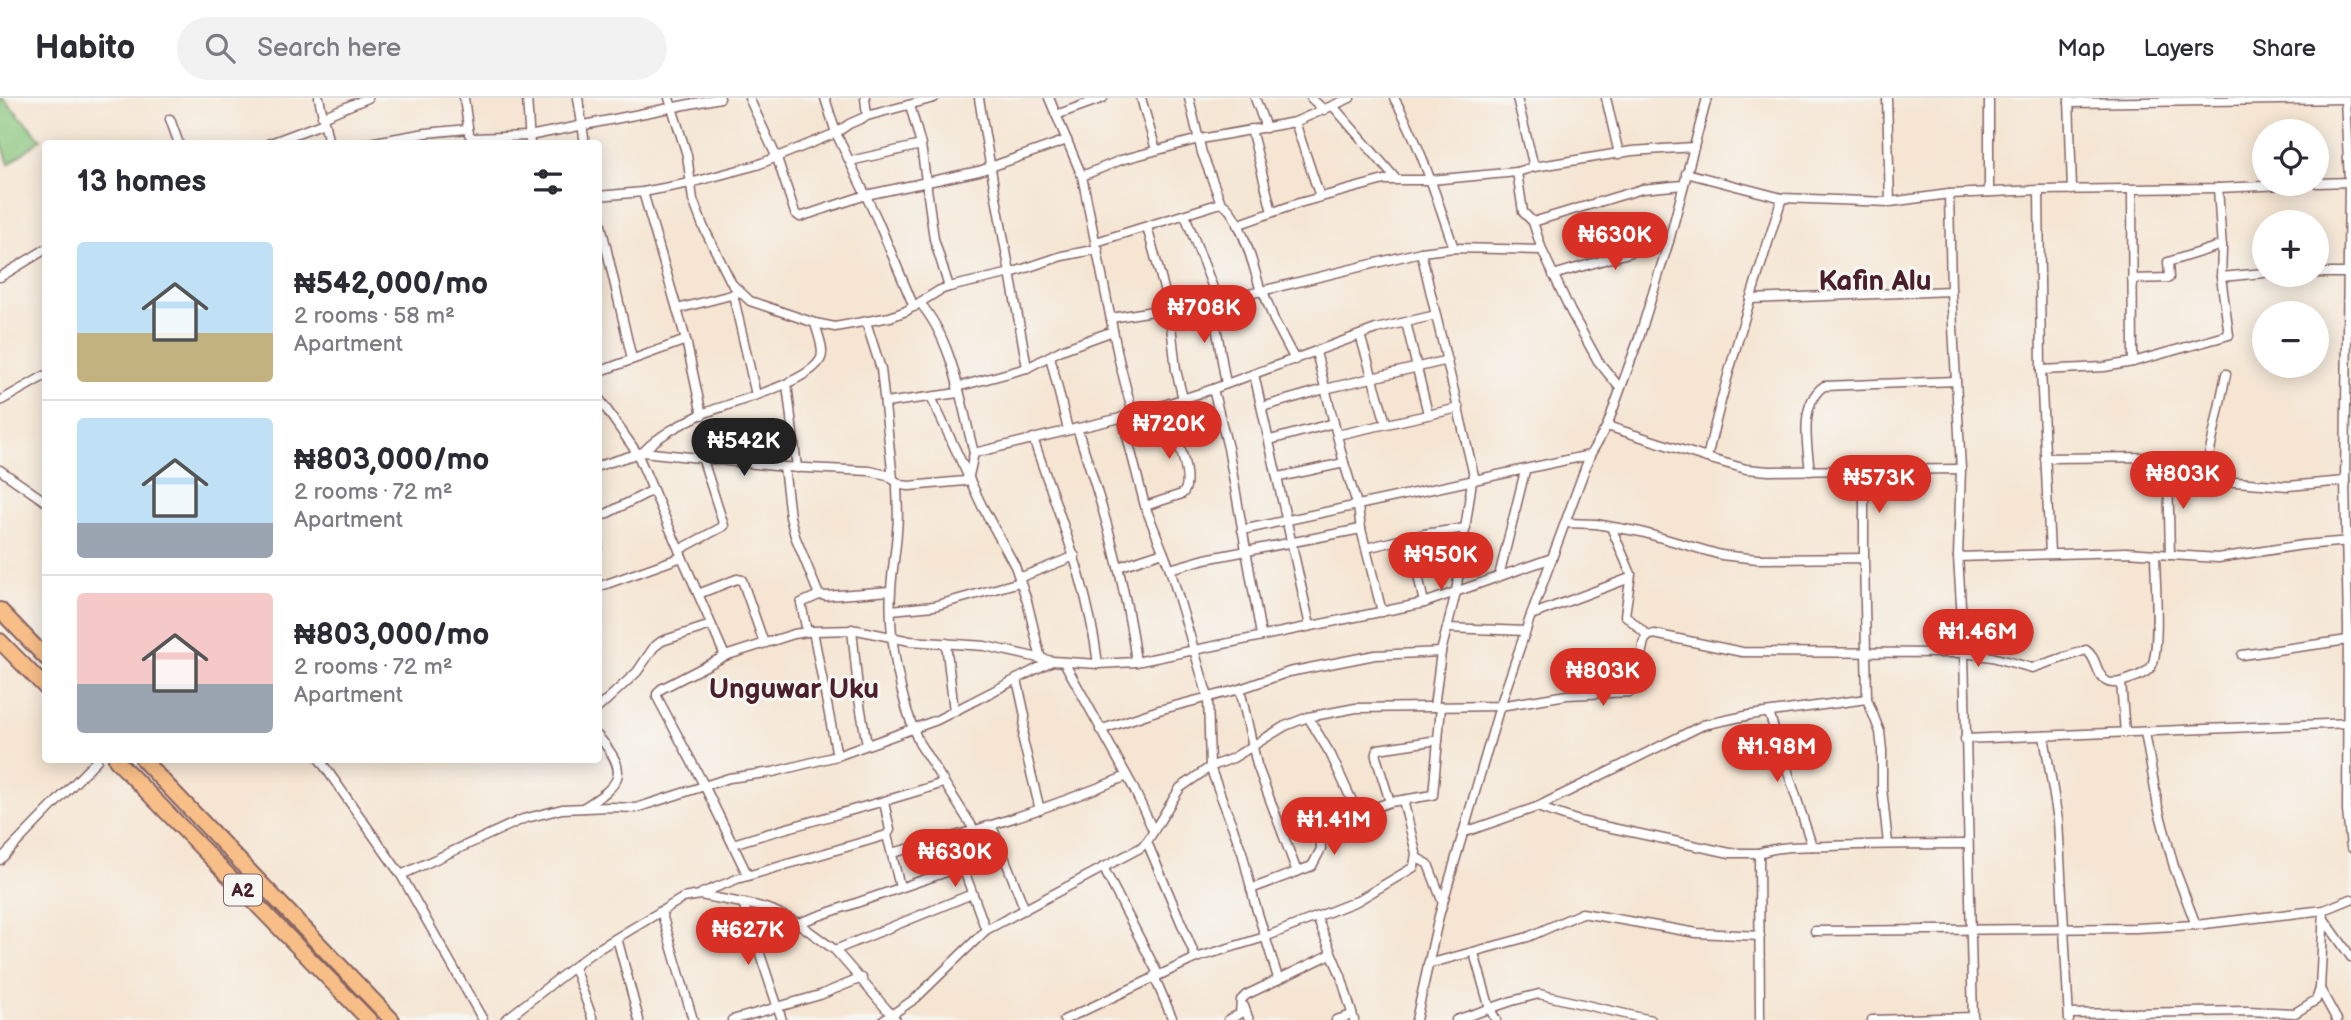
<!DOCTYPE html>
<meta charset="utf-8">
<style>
body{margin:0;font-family:"Balsamiq Sans",sans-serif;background:#f2f2f3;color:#2b2b33;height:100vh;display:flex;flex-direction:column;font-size:26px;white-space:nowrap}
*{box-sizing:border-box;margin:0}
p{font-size:23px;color:#7c7c81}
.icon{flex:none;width:38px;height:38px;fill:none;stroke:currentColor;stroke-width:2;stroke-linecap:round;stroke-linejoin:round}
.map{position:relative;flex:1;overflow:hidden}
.details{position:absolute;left:42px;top:42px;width:560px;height:623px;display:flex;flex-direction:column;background:#fff;border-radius:7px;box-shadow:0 4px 18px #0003}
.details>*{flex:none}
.buttons{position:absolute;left:2252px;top:21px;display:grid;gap:14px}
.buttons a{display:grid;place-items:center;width:77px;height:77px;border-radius:50%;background:#fff;box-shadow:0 4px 18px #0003;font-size:35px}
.price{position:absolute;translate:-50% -60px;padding:0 16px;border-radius:24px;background:#d93025;color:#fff;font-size:23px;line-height:46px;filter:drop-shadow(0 2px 4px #0008)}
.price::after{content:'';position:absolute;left:50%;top:42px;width:21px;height:16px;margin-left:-10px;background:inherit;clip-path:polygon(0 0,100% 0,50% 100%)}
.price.current{background:#222;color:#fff}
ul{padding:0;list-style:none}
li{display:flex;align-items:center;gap:21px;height:175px;padding:0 35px}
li+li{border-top:2px solid #e1e1e2}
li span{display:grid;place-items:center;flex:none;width:196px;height:140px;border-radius:7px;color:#555}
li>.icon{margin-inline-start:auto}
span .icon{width:84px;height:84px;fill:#fffc;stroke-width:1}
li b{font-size:30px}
h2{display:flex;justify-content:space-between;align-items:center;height:84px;padding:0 35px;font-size:30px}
header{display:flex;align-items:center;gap:42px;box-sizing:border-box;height:98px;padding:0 35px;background:#fff;border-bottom:2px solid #e1e1e2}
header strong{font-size:33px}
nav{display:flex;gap:38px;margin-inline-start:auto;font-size:24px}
.search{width:490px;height:63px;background:#f2f2f3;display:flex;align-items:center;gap:18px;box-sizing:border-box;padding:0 24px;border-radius:38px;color:#7c7c81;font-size:26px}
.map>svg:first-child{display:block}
</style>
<header>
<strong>Habito</strong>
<div class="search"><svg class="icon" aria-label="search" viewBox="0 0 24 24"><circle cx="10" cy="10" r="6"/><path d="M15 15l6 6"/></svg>Search here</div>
<nav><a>Map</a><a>Layers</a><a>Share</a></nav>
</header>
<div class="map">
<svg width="2351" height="922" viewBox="0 0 2351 922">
<rect width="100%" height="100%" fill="#f6f6f2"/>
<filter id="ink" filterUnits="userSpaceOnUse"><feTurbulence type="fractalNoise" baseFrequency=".0143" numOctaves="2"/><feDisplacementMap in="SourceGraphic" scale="14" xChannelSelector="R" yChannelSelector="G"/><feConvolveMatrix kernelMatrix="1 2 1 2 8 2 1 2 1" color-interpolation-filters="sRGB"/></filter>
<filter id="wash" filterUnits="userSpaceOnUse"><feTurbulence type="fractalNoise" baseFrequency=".00686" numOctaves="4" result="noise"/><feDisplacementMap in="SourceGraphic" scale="28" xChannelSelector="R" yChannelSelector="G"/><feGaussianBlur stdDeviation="1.57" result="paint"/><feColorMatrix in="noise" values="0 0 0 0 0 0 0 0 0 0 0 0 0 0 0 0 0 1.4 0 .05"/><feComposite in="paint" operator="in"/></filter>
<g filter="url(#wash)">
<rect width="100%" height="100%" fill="#f5e5d2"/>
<polygon fill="#87c47a" stroke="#687252" stroke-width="2" points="0,0 3,0 41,41 9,66 0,39"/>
</g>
<g filter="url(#ink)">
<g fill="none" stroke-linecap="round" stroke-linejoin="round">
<defs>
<g id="minor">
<polyline points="319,0 329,46"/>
<polyline points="464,0 469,36 472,40 529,38 720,0"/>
<polyline points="527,0 530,46"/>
<polyline points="578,0 585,46"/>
<polyline points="669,0 687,57 693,102 703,128 732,186 750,203 815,225 835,229 890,219 906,213 940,192 949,189 1011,175 1062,158 1098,151"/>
<polyline points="749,0 777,60 795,115 800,119 866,97 979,73 1067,42"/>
<polyline points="825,0 836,35 877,121 914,209"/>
<polyline points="865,0 867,18"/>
<path d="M979 0C993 91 1012 180 1027 270"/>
<polyline points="1049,0 1082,78 1119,262 1133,317"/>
<polyline points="1141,0 1156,52"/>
<polyline points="1189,0 1202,55 1221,105"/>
<polyline points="1255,0 1266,30"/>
<polyline points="1311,0 1324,12"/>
<path d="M1394 0C1421 47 1436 99 1454 150"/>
<polyline points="1517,0 1534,69"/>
<polyline points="1606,0 1619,56"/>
<polyline points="1887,0 1890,104"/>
<polyline points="2069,0 2072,92"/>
<polyline points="2345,0 2349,84 2345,383 2348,529 2347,713 2351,749"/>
<polyline points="2069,5 2345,1"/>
<polyline points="910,7 921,47 934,141 949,189"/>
<polyline points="1333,8 1396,81"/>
<polyline points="1056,17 1103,0"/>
<polyline points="322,19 368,0"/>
<polyline points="170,21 179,46"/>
<polyline points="1295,24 1320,99"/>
<polyline points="1251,31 1272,114"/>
<polyline points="268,46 324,25"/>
<polyline points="363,46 426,35 468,31"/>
<polyline points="850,63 921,47"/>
<polyline points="1517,74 1523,114 1533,124 1542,152 1571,214 1598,263 1620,290"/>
<polyline points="1686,75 1782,100 1890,104 1949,96 2039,92 2218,90 2306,86"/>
<polyline points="1082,78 1121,62 1195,42 1295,24 1350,0"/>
<polyline points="2317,85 2351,84"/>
<polyline points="2218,90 2222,151 2221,179"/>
<polyline points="2039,92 2041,272 2050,455"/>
<polyline points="2132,92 2133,264"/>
<polyline points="643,94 686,242 702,317"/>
<polyline points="1989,94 1989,0"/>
<polyline points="1949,96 1951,193 1961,371 1958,459 1964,555 1973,922"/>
<polyline points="598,98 643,94 690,85 757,67 836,35 849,26 867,18 934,0"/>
<path d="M1782 100C1755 186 1727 272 1707 360L1746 371 1769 373 1961 371"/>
<polyline points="598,114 632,261"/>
<polyline points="1185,117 1218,203"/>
<polyline points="1533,124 1642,91 1683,87"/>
<polyline points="1237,127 1299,105 1384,82 1431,82 1517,74 1534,69 1632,53 1694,49"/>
<polyline points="1147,129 1169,209 1176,272 1183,301"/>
<path d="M1096 144 1221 105C1240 113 1255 173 1261 194"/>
<polyline points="1421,154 1475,382"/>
<polyline points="2317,175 2351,175"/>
<polyline points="1553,177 1669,143"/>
<polyline points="0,179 46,151"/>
<polyline points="2132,181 2169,180 2168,164 2222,147"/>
<polyline points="1263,193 1274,222 1295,262"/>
<polyline points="733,196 756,297"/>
<polyline points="1750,201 1951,193"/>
<polyline points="1212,204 1226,286"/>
<path d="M920 205C954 244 961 306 974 355"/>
<polyline points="677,211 735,196"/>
<polyline points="1111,220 1237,199 1421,154 1454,150 1542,152"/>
<polyline points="866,224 881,271 893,381"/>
<polyline points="1406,224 1428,316"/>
<polyline points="1360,237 1386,325"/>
<polyline points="1316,254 1344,365 1358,409 1361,431 1382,514"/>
<polyline points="1050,258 1068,332"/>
<polyline points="2041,272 2104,269 2133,264 2229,237 2221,179 2264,175"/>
<polyline points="598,274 686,242"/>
<polyline points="1254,276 1310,528"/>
<polyline points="787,286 797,370"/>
<polyline points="957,289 1027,270 1061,252 1113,233"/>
<polyline points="1213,291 1228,350 1261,537"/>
<polyline points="598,299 637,355 725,558"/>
<polyline points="931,299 982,408 1015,468 1027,503 1041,561"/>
<polyline points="0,303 46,277"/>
<polyline points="885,305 958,295"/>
<polyline points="1262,309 1325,291 1448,262"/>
<polyline points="1122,319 1145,408 1170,471 1208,599 1210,669 1242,754 1255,806 1278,880"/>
<polyline points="1607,328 1707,360"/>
<path d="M1077 330C1102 406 1126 484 1136 564L1424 505 1552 460"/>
<polyline points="1337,337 1459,310"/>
<path d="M1033 340C1059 418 1088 484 1098 566"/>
<polyline points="1270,342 1334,325"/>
<path d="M643 354C659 337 681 326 702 316 729 305 806 286 820 262 826 253 817 235 815 225"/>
<polyline points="2045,360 2162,359 2171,375 2183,380 2288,388 2345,383"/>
<polyline points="598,368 643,354 784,369 870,373 887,377 901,387 909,388 965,383 969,378 974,355 1133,317 1213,291 1376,231 1436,217"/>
<polyline points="784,369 790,419 795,438 819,497 826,498 890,493"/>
<polyline points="0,372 46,404"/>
<polyline points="2168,372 2170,457"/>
<path d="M1810 373C1807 347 1799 305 1824 288L1956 283"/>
<polyline points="1864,374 1864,460"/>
<polyline points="1279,379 1344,365"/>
<polyline points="2204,382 2226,276"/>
<path d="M897 385C897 401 899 417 897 433 896 453 892 472 891 492 888 539 900 602 919 645L975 733"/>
<path d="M1145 408 1182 396C1197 384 1171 324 1165 307"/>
<polyline points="598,420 653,392"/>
<path d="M1611 429 1631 476 1625 517 1648 538 1654 536 1742 554 1964 555 1992 559 2032 570 2086 552C2097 559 2096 577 2106 583 2112 587 2121 584 2127 582 2135 579 2146 576 2151 569 2161 554 2155 477 2155 456"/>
<polyline points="1242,432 1590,357"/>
<polyline points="1410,440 1424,505"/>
<polyline points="598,446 598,449"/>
<polyline points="1366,450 1424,436 1466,430"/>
<polyline points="679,452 724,428 703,362"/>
<polyline points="1958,459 2126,454 2218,460 2303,447 2350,443"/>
<polyline points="1118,469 1163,454"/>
<polyline points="1170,471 1205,461 1361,431"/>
<polyline points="1499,478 1525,373"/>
<polyline points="1019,480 1075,458"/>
<polyline points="598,489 682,459"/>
<polyline points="698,496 737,481 742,482 764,545"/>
<polyline points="891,512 934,508 1020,484"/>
<polyline points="1531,517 1630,480"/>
<polyline points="1447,530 1526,533"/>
<polyline points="852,531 859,601 867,647"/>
<polyline points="813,533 837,658"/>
<polyline points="807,534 801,505 819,497"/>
<polyline points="946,545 954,613"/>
<polyline points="2242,557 2348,542"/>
<polyline points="1064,564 1132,687 1153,732"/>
<polyline points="1017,581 1025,618 1023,642 1040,712"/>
<polyline points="2121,584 2125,635"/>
<polyline points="1240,591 1257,667 1297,774"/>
<polyline points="1867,601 1880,634 1882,652 1882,690 1888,746"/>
<polyline points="1434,609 1441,554 1456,494 1472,383"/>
<polyline points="598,610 637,574 654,549 662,543 711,527"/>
<polyline points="1769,615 1812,748"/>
<polyline points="1308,619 1331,657 1358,716"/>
<polyline points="1100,632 1159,612 1240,591 1289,574 1375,557 1441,554"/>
<polyline points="2145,634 2158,709 2174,769 2196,827"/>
<polyline points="2044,638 2058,722 2069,922"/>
<polyline points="1965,641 2351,625"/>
<polyline points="320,662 401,777 483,922"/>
<polyline points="1390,704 1376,659 1378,651 1438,642"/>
<polyline points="1537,709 1703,627 1750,617 1867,601 1864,460 1758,461 1721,457 1641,434 1596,426 1565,425"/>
<path d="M583 710C621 686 631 676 598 638"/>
<polyline points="992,728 1025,812"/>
<polyline points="1465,734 1537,709 1579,723 1730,755 1759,755 1760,922"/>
<polyline points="887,737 900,789"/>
<polyline points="952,740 986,832"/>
<polyline points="1147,744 1196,860"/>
<path d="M733 746C803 724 874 708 943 685"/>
<path d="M892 755C972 735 1050 710 1127 678"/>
<path d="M1759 755C1781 747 1806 749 1830 748 1876 746 1922 746 1968 746"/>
<polyline points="1417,760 1428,766 1443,805"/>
<polyline points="0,762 97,662"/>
<polyline points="1103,769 1158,876"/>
<polyline points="401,777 523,721 562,711 610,709 636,710 729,680 773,674 837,658 937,622 1052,563"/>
<polyline points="748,778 704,687 657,599 657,596 661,591 725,558 794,536 813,533 857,532 910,543 985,548 1052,563 1098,566 1136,564"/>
<polyline points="1251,791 1312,768 1321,751 1320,732 1325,728 1390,704 1433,697 1441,609"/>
<polyline points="702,795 737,781 887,737 890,732 884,704"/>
<polyline points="743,805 782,922"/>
<polyline points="661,813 693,922"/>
<polyline points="1317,820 1341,878 1354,922"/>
<polyline points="2324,821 2351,859"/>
<polyline points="798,825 961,769"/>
<polyline points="1815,833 2136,830 2196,827 2324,812"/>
<polyline points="617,840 639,922"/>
<polyline points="835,852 972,796"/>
<polyline points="1474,855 1490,911 1496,922"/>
<polyline points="1428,866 1528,839 1582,815 1697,835 1760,838"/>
<polyline points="574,869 593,922"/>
<polyline points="1154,878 1173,922"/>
<polyline points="2320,891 2337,922"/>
<polyline points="1244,908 1249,922"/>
<polyline points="2069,916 2247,913 2295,915 2316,902 2320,891 2324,812 2351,801"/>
<polyline points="505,922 590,856 683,800 700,797 758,808 772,812 798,825 835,852 896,922"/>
<polyline points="732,922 820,897 862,880"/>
<polyline points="884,922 916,900 986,832 1140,750 1147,744 1180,690 1210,669 1233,660 1285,628 1308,619 1356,610 1500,608 1567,597 1630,594 1635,587 1644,543 1648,538"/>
<polyline points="1064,922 1196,860 1265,839 1357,803 1414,769 1416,755 1403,702"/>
<polyline points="1228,922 1240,916 1241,902 1246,897 1331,856"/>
<polyline points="1336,922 1352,917"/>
<polyline points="1416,922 1439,818 1500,608 1531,517 1590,357 1607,328 1639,240 1669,143 1707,0"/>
<polyline points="1456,922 1512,903 1539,896 1651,922"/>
<polyline points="1872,922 1973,919"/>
</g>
<g id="trunk">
<polyline points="0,512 46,560"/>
<polyline points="0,543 46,590"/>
<polyline points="116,662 369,922"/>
<polyline points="143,662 392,922"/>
</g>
</defs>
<use href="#minor" stroke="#866465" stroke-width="11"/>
<use href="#trunk" stroke="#866465" stroke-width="18"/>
<use href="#minor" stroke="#fff" stroke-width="8"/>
<use href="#trunk" stroke="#f7be87" stroke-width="14"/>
</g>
</g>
<g text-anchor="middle" stroke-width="6" stroke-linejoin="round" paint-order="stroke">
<rect fill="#f6f6f2" stroke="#7e6067" stroke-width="2" x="224" y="776.5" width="38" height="31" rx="5"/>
<g font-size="19" font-weight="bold" fill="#4a1f2b">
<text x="243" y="799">A2</text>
</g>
<g font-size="28" font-weight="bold" fill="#4a1f2b" stroke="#f6f6f2">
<text x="1875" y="192">Kafin Alu</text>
<text x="794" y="600">Unguwar Uku</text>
</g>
</g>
</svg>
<div class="buttons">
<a><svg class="icon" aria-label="locate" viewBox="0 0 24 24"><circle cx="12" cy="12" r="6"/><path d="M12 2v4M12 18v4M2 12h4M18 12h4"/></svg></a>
<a>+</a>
<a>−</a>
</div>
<b class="price" style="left:1615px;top:174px">₦630K</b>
<b class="price" style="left:1204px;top:247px">₦708K</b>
<b class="price" style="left:1169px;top:363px">₦720K</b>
<b class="price current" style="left:744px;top:380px">₦542K</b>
<b class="price" style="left:2183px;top:413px">₦803K</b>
<b class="price" style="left:1879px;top:417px">₦573K</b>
<b class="price" style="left:1441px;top:494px">₦950K</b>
<b class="price" style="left:1978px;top:571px">₦1.46M</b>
<b class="price" style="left:1603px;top:610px">₦803K</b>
<b class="price" style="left:1777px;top:686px">₦1.98M</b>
<b class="price" style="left:1334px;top:759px">₦1.41M</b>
<b class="price" style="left:955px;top:791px">₦630K</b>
<b class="price" style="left:748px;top:869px">₦627K</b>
<section class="details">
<h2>13 homes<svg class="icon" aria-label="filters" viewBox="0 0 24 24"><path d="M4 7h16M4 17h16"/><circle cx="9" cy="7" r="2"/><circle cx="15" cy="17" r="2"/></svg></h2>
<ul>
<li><span style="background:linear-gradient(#bfe0f5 65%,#c2b280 0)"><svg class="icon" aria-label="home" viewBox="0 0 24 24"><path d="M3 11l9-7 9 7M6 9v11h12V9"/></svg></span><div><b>₦542,000/mo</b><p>2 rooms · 58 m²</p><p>Apartment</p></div></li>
<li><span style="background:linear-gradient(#bfe0f5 75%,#9aa5b1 0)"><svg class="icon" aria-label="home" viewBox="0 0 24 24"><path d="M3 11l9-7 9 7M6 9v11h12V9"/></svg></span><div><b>₦803,000/mo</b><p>2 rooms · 72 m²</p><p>Apartment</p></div></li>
<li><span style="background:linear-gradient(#f6c9c9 65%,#9aa5b1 0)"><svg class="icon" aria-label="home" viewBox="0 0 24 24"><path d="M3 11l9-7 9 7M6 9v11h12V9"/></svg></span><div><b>₦803,000/mo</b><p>2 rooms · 72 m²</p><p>Apartment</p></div></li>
</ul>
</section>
</div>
